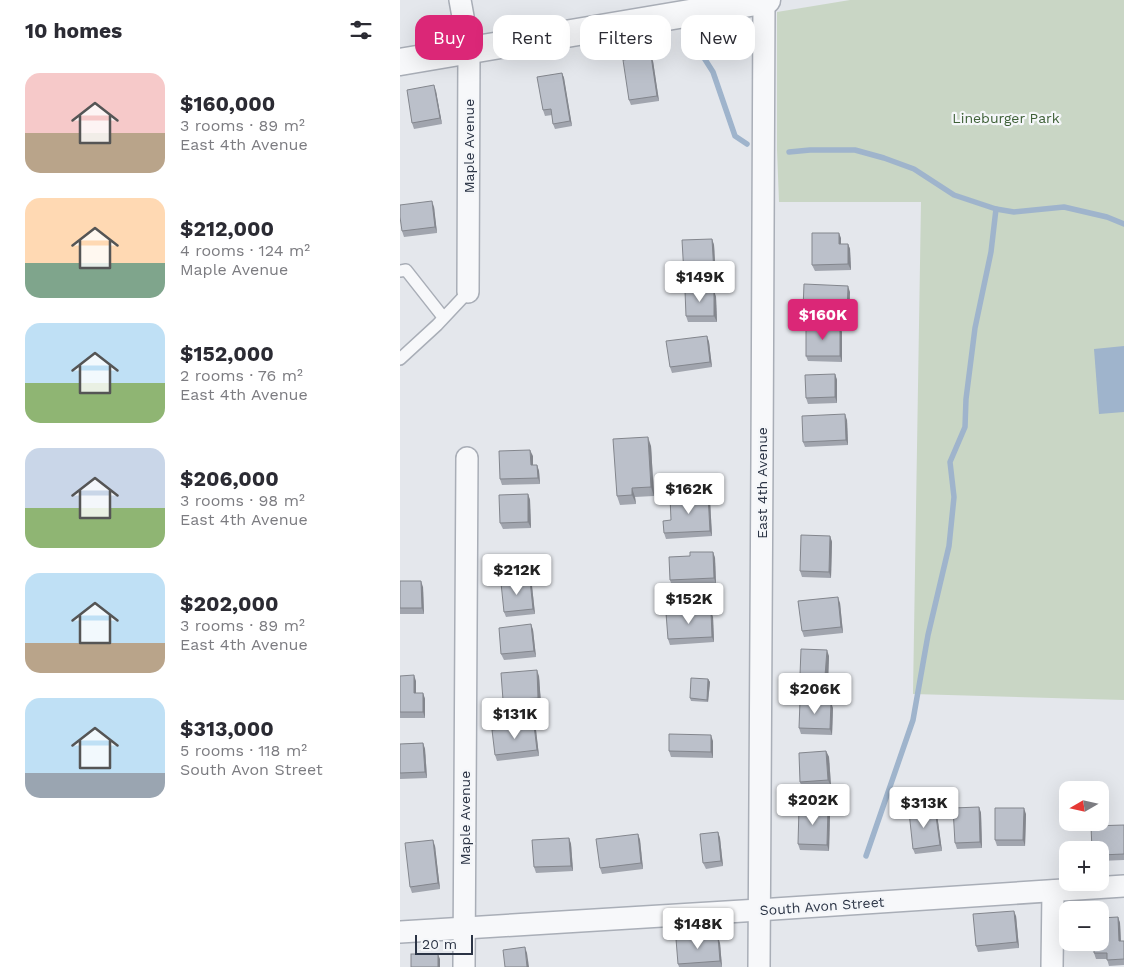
<!DOCTYPE html>
<meta charset="utf-8">
<style>
body{margin:0;font-family:"Work Sans",sans-serif;background:#f2f2f3;color:#2b2b33;height:100vh;display:flex;flex-direction:column;font-size:19px;white-space:nowrap}
*{box-sizing:border-box;margin:0}
p{font-size:16px;color:#7c7c81}
.icon{flex:none;width:28px;height:28px;fill:none;stroke:currentColor;stroke-width:2;stroke-linecap:round;stroke-linejoin:round}
.map{position:relative;flex:1;overflow:hidden}
.details{display:flex;flex-direction:column;background:#fff;width:400px}
.details>*{flex:none}
.banner{position:absolute;left:15px;top:15px;width:475px;height:45px;display:flex;gap:10px}
.needle{width:32px;rotate:261deg}
.buttons{position:absolute;left:659px;top:781px;display:grid;gap:10px}
.buttons a{display:grid;place-items:center;width:50px;height:50px;border-radius:10px;background:#fff;box-shadow:0 5px 20px #0002;font-size:25px}
.scale{position:absolute;left:15px;bottom:12px;width:58px;box-sizing:border-box;padding-left:5px;border:2px solid #2b3445;border-top:0;font-size:14px;line-height:18px;white-space:nowrap;color:#2b3445;-webkit-text-stroke:4px #f4f6f9;paint-order:stroke}
.price{position:absolute;translate:-50% -42px;padding:0 11px;border-radius:5px;background:#fff;color:#222;font-size:16px;line-height:32px;filter:drop-shadow(0 1px 2px #0008)}
.price::after{content:'';position:absolute;left:50%;top:30px;width:15px;height:11px;margin-left:-8px;background:inherit;clip-path:polygon(0 0,100% 0,50% 100%)}
.price.current{background:#db2777;color:#fff}
ul{padding:0;list-style:none}
li{display:flex;align-items:center;gap:15px;height:125px;padding:0 25px}
li span{display:grid;place-items:center;flex:none;width:140px;height:100px;border-radius:15px;color:#555}
li>.icon{margin-inline-start:auto}
span .icon{width:60px;height:60px;fill:#fffc;stroke-width:1}
li b{font-size:21px}
h2{display:flex;justify-content:space-between;align-items:center;height:60px;padding:0 25px;font-size:21px}
.chip{padding:0 18px;border-radius:15px;background:#fff;box-shadow:0 5px 20px #0002;font-size:18px;line-height:45px}
.chip.current{background:#db2777;color:#fff}
main{display:flex;flex:1;min-height:0}
.map>svg:first-child{display:block}
</style>
<main>
<section class="details">
<h2>10 homes<svg class="icon" aria-label="filters" viewBox="0 0 24 24"><path d="M4 7h16M4 17h16"/><circle cx="9" cy="7" r="2"/><circle cx="15" cy="17" r="2"/></svg></h2>
<ul>
<li><span style="background:linear-gradient(#f6c9c9 60%,#b9a48a 0)"><svg class="icon" aria-label="home" viewBox="0 0 24 24"><path d="M3 11l9-7 9 7M6 9v11h12V9"/></svg></span><div><b>$160,000</b><p>3 rooms · 89 m²</p><p>East 4th Avenue</p></div></li>
<li><span style="background:linear-gradient(#ffd9b3 65%,#7fa58c 0)"><svg class="icon" aria-label="home" viewBox="0 0 24 24"><path d="M3 11l9-7 9 7M6 9v11h12V9"/></svg></span><div><b>$212,000</b><p>4 rooms · 124 m²</p><p>Maple Avenue</p></div></li>
<li><span style="background:linear-gradient(#bfe0f5 60%,#8fb573 0)"><svg class="icon" aria-label="home" viewBox="0 0 24 24"><path d="M3 11l9-7 9 7M6 9v11h12V9"/></svg></span><div><b>$152,000</b><p>2 rooms · 76 m²</p><p>East 4th Avenue</p></div></li>
<li><span style="background:linear-gradient(#c9d6e8 60%,#8fb573 0)"><svg class="icon" aria-label="home" viewBox="0 0 24 24"><path d="M3 11l9-7 9 7M6 9v11h12V9"/></svg></span><div><b>$206,000</b><p>3 rooms · 98 m²</p><p>East 4th Avenue</p></div></li>
<li><span style="background:linear-gradient(#bfe0f5 70%,#b9a48a 0)"><svg class="icon" aria-label="home" viewBox="0 0 24 24"><path d="M3 11l9-7 9 7M6 9v11h12V9"/></svg></span><div><b>$202,000</b><p>3 rooms · 89 m²</p><p>East 4th Avenue</p></div></li>
<li><span style="background:linear-gradient(#bfe0f5 75%,#9aa5b1 0)"><svg class="icon" aria-label="home" viewBox="0 0 24 24"><path d="M3 11l9-7 9 7M6 9v11h12V9"/></svg></span><div><b>$313,000</b><p>5 rooms · 118 m²</p><p>South Avon Street</p></div></li>
</ul>
</section>
<div class="map">
<svg width="724" height="967" viewBox="0 0 724 967">
<rect width="100%" height="100%" fill="#e4e7ec"/>
<polygon fill="#c9d6c5" points="450,0 724,0 724,700 513,694 521,202 379,202 377,150 377,12"/>
<polygon fill="#9fb4cc" points="724,346 724,412 699,414 694,349"/>
<g fill="none" stroke-linecap="round" stroke-linejoin="round">
<g stroke="#9fb4cc" stroke-width="5.5">
<polyline points="285,28 313,72 335,136 347,144"/>
<polyline points="389,152 410,150 455,150 484,158 514,169 554,195 596,209 614,212 664,207 707,217 724,224"/>
<polyline points="466,856 513,720 528,635 549,546 554,497 550,462 565,427 566,399 575,328 591,252 596,209"/>
</g>
<defs>
<g id="service">
<polyline points="0,271 6,270 43,317"/>
<polyline points="0,359 37,325 68,292"/>
</g>
<g id="minor">
<polyline points="60,0 69,50 68,292"/>
<polyline points="0,932 359,910 724,886"/>
<polyline points="64,967 67,458"/>
<polyline points="359,967 362,460 364,0"/>
<polyline points="652,967 653,891"/>
</g>
<polyline id="tertiary" points="0,62 367,0"/>
</defs>
<use href="#service" stroke="#a9aeb7" stroke-width="14"/>
<use href="#minor" stroke="#a9aeb7" stroke-width="24"/>
<use href="#tertiary" stroke="#a9aeb7" stroke-width="29"/>
<use href="#service" stroke="#f7f8fa" stroke-width="11"/>
<use href="#minor" stroke="#f7f8fa" stroke-width="21"/>
<use href="#tertiary" stroke="#f7f8fa" stroke-width="26"/>
</g>
<g fill="#a1a5ae">
<polygon points="253,61 259,101 231,105 229,100"/>
<polygon points="162,73 164,78 172,126 155,129 153,124 152,115 145,116 143,110"/>
<polygon points="36,91 42,124 14,129 12,123"/>
<polygon points="34,207 37,233 4,237 2,231"/>
<polygon points="441,238 441,244 448,244 450,249 451,270 415,271 412,265"/>
<polygon points="312,239 314,245 316,279 286,281 284,275"/>
<polygon points="314,291 316,297 317,322 288,322 286,316"/>
<polygon points="450,292 449,317 405,315 403,309"/>
<polygon points="442,332 442,362 408,361 406,356"/>
<polygon points="307,336 309,342 312,367 272,373 270,367"/>
<polygon points="435,374 437,380 437,403 408,404 406,398"/>
<polygon points="447,420 448,445 405,447 403,442"/>
<polygon points="251,446 254,496 235,497 236,504 220,505 217,496"/>
<polygon points="133,456 133,465 137,465 139,471 140,484 102,485 100,479"/>
<polygon points="128,494 130,500 131,528 103,529 100,523"/>
<polygon points="308,494 310,500 312,536 266,539 264,533 271,520"/>
<polygon points="430,536 432,542 431,578 402,577 400,571"/>
<polygon points="313,552 315,558 316,584 272,586 270,580"/>
<polygon points="0,581 23,587 24,614 0,614"/>
<polygon points="132,586 135,614 106,617 104,612"/>
<polygon points="440,603 443,633 404,637 402,631"/>
<polygon points="313,617 314,642 270,645 268,639"/>
<polygon points="131,624 133,630 136,657 104,660 101,654"/>
<polygon points="429,656 428,682 402,681 400,675"/>
<polygon points="0,676 16,681 16,693 23,693 25,699 25,718 0,718"/>
<polygon points="139,676 141,704 105,706 103,700"/>
<polygon points="308,679 310,682 308,702 291,701 290,698"/>
<polygon points="433,708 432,735 401,734 399,728"/>
<polygon points="134,725 136,730 139,756 97,761 95,755"/>
<polygon points="313,741 313,758 271,757 269,751"/>
<polygon points="23,743 25,749 27,778 0,779 0,744"/>
<polygon points="426,751 429,757 431,786 402,788 400,782"/>
<polygon points="579,807 581,813 582,848 557,849 555,843"/>
<polygon points="428,809 430,815 429,851 400,850 398,844"/>
<polygon points="537,814 542,851 515,854 513,849"/>
<polygon points="626,814 625,846 597,846 595,840"/>
<polygon points="724,825 724,860 700,861 700,850"/>
<polygon points="318,832 320,838 323,866 306,869 303,863"/>
<polygon points="238,834 240,840 243,869 202,874 200,868"/>
<polygon points="169,838 171,844 173,871 136,873 134,867"/>
<polygon points="35,846 40,889 12,893 10,887"/>
<polygon points="616,916 619,948 578,952 576,946"/>
<polygon points="718,917 720,923 721,941 724,941 724,965 709,966 707,959 696,959 694,953"/>
<polygon points="320,943 322,967 279,967 278,964"/>
</g>
<g fill="#83868d">
<polygon points="251,56 253,61 259,101 257,96"/>
<polygon points="162,73 164,78 172,126 170,121"/>
<polygon points="34,85 36,91 42,124 40,118"/>
<polygon points="32,201 34,207 37,233 35,227"/>
<polygon points="439,233 441,238 441,249 439,244"/>
<polygon points="312,239 314,245 316,279 314,273"/>
<polygon points="448,244 450,249 451,270 448,264"/>
<polygon points="448,286 450,292 449,317 447,312"/>
<polygon points="314,291 316,297 317,322 314,316"/>
<polygon points="440,326 442,332 442,362 440,356"/>
<polygon points="307,336 309,342 312,367 310,362"/>
<polygon points="435,374 437,380 437,403 435,397"/>
<polygon points="445,414 447,420 448,445 446,440"/>
<polygon points="248,437 251,446 254,496 251,487"/>
<polygon points="130,450 133,456 133,471 131,465"/>
<polygon points="137,465 139,471 140,484 138,478"/>
<polygon points="232,488 235,497 236,504 232,495"/>
<polygon points="128,494 130,500 131,528 128,522"/>
<polygon points="308,494 310,500 312,536 310,531"/>
<polygon points="430,536 432,542 431,578 429,572"/>
<polygon points="313,552 315,558 316,584 314,578"/>
<polygon points="130,580 132,586 135,614 133,609"/>
<polygon points="21,581 23,587 24,614 22,608"/>
<polygon points="438,597 440,603 443,633 441,627"/>
<polygon points="311,611 313,617 314,642 312,637"/>
<polygon points="131,624 133,630 136,657 134,651"/>
<polygon points="427,650 429,656 428,682 425,676"/>
<polygon points="137,670 139,676 141,704 138,698"/>
<polygon points="14,675 16,681 16,699 14,693"/>
<polygon points="308,679 310,682 308,702 307,700"/>
<polygon points="23,693 25,699 25,718 23,712"/>
<polygon points="431,702 433,708 432,735 430,729"/>
<polygon points="134,725 136,730 139,756 137,750"/>
<polygon points="311,735 313,741 313,758 311,752"/>
<polygon points="23,743 25,749 27,778 25,772"/>
<polygon points="426,751 429,757 431,786 428,780"/>
<polygon points="579,807 581,813 582,848 580,842"/>
<polygon points="624,808 626,814 625,846 623,840"/>
<polygon points="428,809 430,815 429,851 427,845"/>
<polygon points="535,809 537,814 542,851 540,845"/>
<polygon points="318,832 320,838 323,866 321,861"/>
<polygon points="238,834 240,840 243,869 241,863"/>
<polygon points="169,838 171,844 173,871 171,866"/>
<polygon points="33,840 35,846 40,889 38,883"/>
<polygon points="614,911 616,916 619,948 617,942"/>
<polygon points="718,917 720,923 721,947 719,941"/>
<polygon points="318,937 320,943 322,967 320,961"/>
<polygon points="125,947 127,953 129,967 127,967"/>
<polygon points="38,954 40,959 40,967 38,967"/>
</g>
<g fill="#bbc0ca" stroke="#83868d">
<polygon points="251,56 257,96 229,100 223,60"/>
<polygon points="162,73 170,121 153,124 151,109 143,110 137,77"/>
<polygon points="34,85 40,118 12,123 7,90"/>
<polygon points="32,201 35,227 2,231 0,217 0,205"/>
<polygon points="412,233 439,233 439,244 448,244 448,264 412,265"/>
<polygon points="312,239 314,273 284,275 282,240"/>
<polygon points="404,284 448,286 447,312 403,309"/>
<polygon points="285,291 314,291 314,316 286,316"/>
<rect x="406" y="326" width="34" height="30"/>
<polygon points="307,336 310,362 270,367 266,341"/>
<polygon points="435,374 435,397 406,398 405,375"/>
<polygon points="445,414 446,440 403,442 402,416"/>
<polygon points="248,437 251,487 232,488 232,495 217,496 213,439"/>
<polygon points="130,450 131,465 137,465 138,478 100,479 99,451"/>
<polygon points="128,494 128,522 100,523 99,495"/>
<polygon points="308,494 310,531 264,533 263,521 271,520 270,497"/>
<polygon points="401,535 430,536 429,572 400,571"/>
<polygon points="290,552 313,552 314,578 270,580 269,557 290,556"/>
<polygon points="130,580 133,609 104,612 101,583"/>
<polygon points="0,581 21,581 22,608 0,608"/>
<polygon points="438,597 441,627 402,631 398,601"/>
<polygon points="311,611 312,637 268,639 266,613"/>
<polygon points="131,624 134,651 101,654 99,628"/>
<polygon points="401,649 427,650 425,676 400,675"/>
<polygon points="137,670 138,698 103,700 101,673"/>
<polygon points="14,675 14,693 23,693 23,712 0,712 0,676"/>
<polygon points="291,678 308,679 307,700 290,698"/>
<polygon points="400,701 431,702 430,729 399,728"/>
<polygon points="134,725 137,750 95,755 92,730"/>
<polygon points="269,734 311,735 311,752 269,751"/>
<polygon points="23,743 25,772 0,773 0,744"/>
<polygon points="426,751 428,780 400,782 399,753"/>
<polygon points="579,807 580,842 555,843 553,808"/>
<polygon points="399,808 428,809 427,845 398,844"/>
<polygon points="595,808 624,808 623,840 595,840"/>
<polygon points="535,809 540,845 513,849 509,812"/>
<polygon points="724,825 724,854 700,855 700,850 692,850 691,826"/>
<polygon points="318,832 321,861 303,863 300,834"/>
<polygon points="238,834 241,863 200,868 196,839"/>
<polygon points="169,838 171,866 134,867 132,840"/>
<polygon points="33,840 38,883 10,887 5,843"/>
<polygon points="614,911 617,942 576,946 573,914"/>
<polygon points="718,917 719,941 724,941 724,959 707,960 707,953 694,953 694,942 700,942 700,918"/>
<polygon points="318,937 320,961 278,964 276,939"/>
<polygon points="125,947 127,967 105,967 103,950"/>
<rect x="11" y="954" width="27" height="13"/>
</g>
<g text-anchor="middle" stroke-width="4.5" stroke-linejoin="round" paint-order="stroke">
<g font-size="14" fill="#3f6138" stroke="#f4f6f9">
<text x="606" y="123">Lineburger Park</text>
</g>
<g font-size="14" fill="#2b3445" stroke="#f4f6f9">
<text transform="translate(69 146) rotate(-90)" y="5">Maple Avenue</text>
<text transform="translate(362 483) rotate(-90)" y="5">East 4th Avenue</text>
<text transform="translate(65 818) rotate(-90)" y="5">Maple Avenue</text>
<text transform="translate(422 906) rotate(-4)" y="5">South Avon Street</text>
</g>
</g>
</svg>
<div class="buttons">
<a><svg class="needle" viewBox="-14 -14 28 28"><path d="M0-13l5 13h-10z" fill="#e53935"/><path d="M0 13l5-13h-10z" fill="#7c7c81"/></svg></a>
<a>+</a>
<a>−</a>
</div>
<div class="scale">20 m</div>
<b class="price" style="left:300px;top:303px">$149K</b>
<b class="price current" style="left:423px;top:341px">$160K</b>
<b class="price" style="left:289px;top:515px">$162K</b>
<b class="price" style="left:117px;top:596px">$212K</b>
<b class="price" style="left:289px;top:625px">$152K</b>
<b class="price" style="left:415px;top:715px">$206K</b>
<b class="price" style="left:115px;top:740px">$131K</b>
<b class="price" style="left:413px;top:826px">$202K</b>
<b class="price" style="left:524px;top:829px">$313K</b>
<b class="price" style="left:298px;top:950px">$148K</b>
<div class="banner">
<a class="chip current">Buy</a>
<a class="chip">Rent</a>
<a class="chip">Filters</a>
<a class="chip">New</a>
</div>
</div>
</main>
